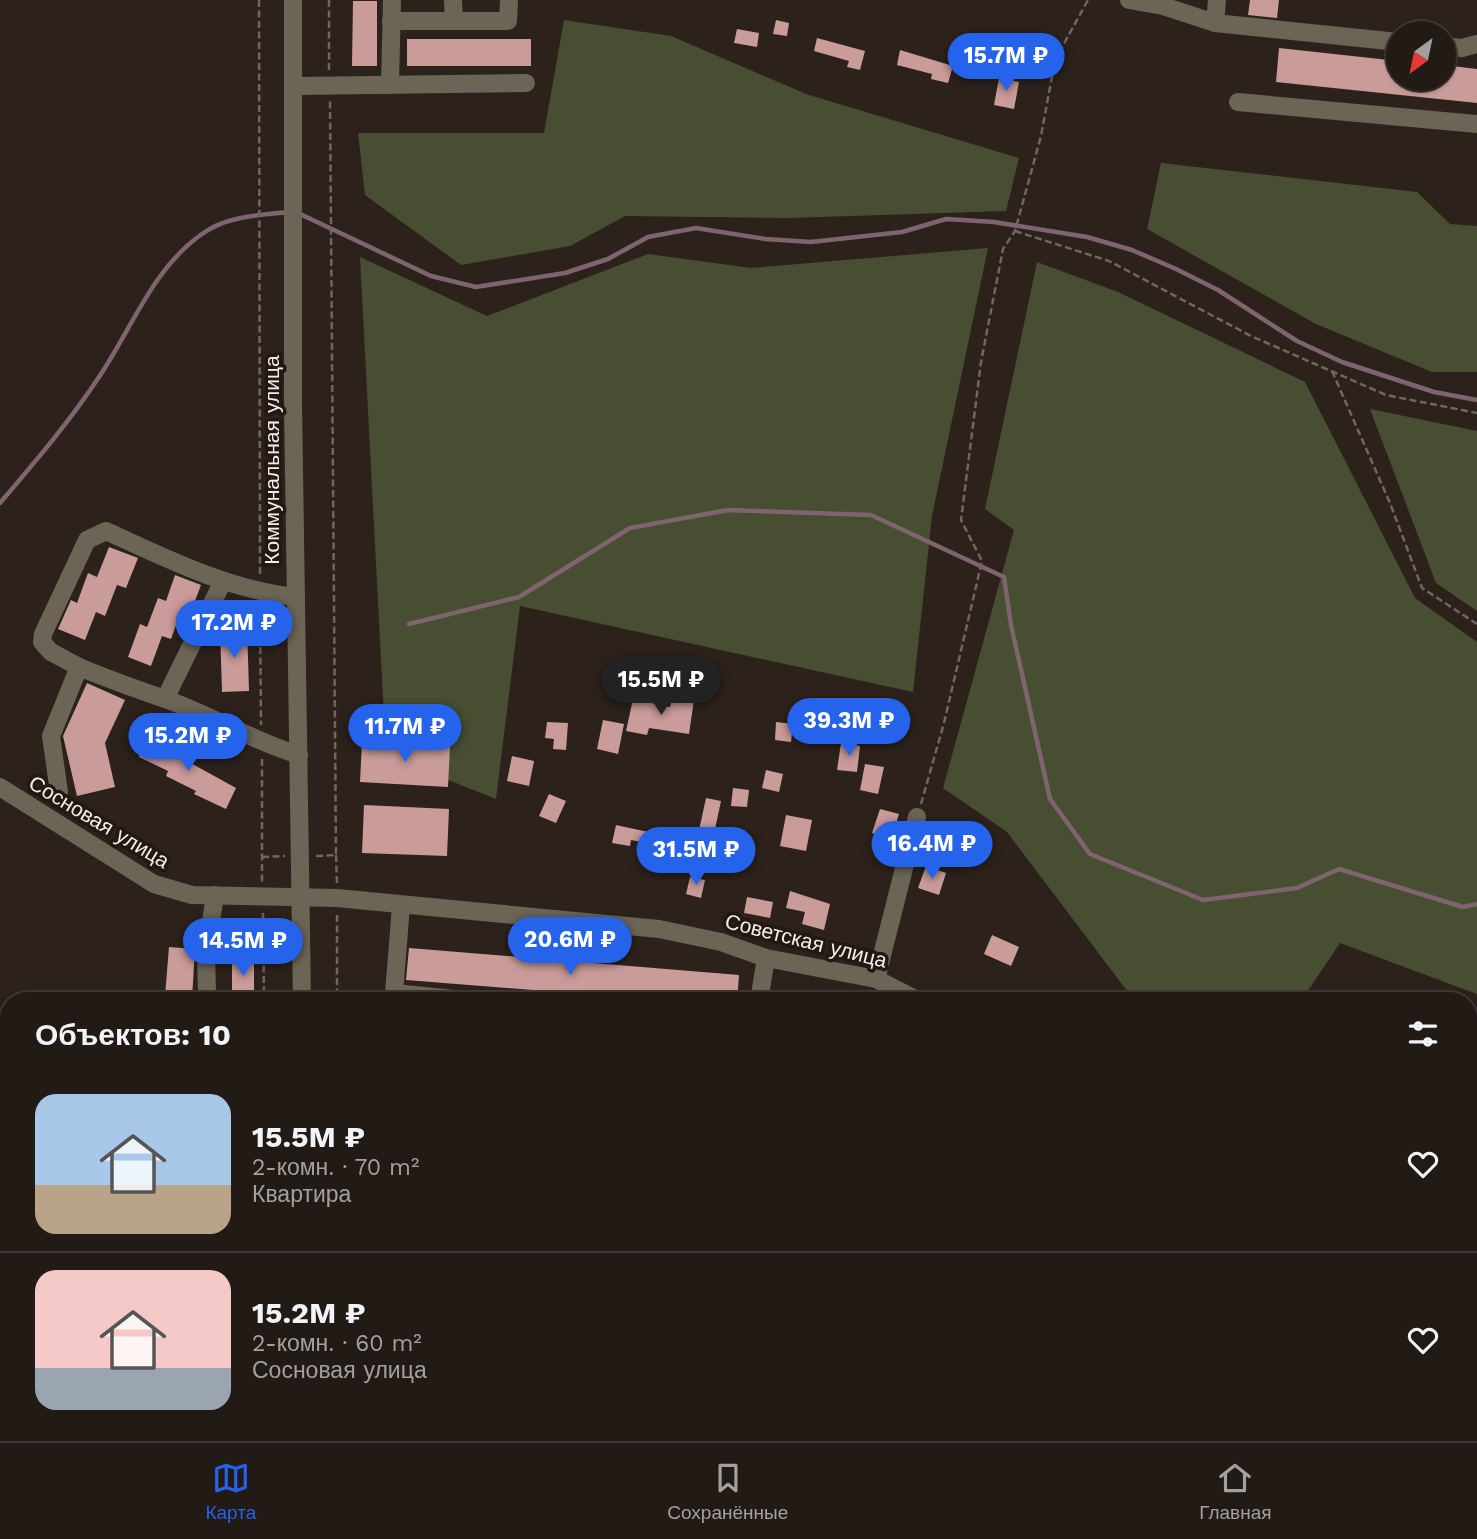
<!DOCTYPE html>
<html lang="ru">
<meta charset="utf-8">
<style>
body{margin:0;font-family:"Work Sans",sans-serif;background:#2e2722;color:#f1f3f6;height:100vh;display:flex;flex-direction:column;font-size:26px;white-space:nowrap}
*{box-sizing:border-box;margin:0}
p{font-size:23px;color:#a2a1a0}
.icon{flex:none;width:38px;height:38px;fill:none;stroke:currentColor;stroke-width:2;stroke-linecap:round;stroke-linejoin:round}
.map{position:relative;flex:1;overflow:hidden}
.details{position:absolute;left:0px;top:992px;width:1477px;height:450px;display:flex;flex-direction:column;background:#221a14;border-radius:28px 28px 0 0;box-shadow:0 2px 5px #0004,0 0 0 2px #3f3834}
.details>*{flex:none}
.needle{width:46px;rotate:213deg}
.buttons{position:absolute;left:1386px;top:21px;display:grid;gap:14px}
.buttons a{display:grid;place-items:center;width:70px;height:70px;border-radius:50%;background:#221a14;box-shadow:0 2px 5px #0004,0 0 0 2px #3f3834;font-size:35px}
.price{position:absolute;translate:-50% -60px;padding:0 16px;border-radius:24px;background:#2563eb;color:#fff;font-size:23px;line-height:46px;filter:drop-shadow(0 2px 4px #0008)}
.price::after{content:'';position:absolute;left:50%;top:42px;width:21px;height:16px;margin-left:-10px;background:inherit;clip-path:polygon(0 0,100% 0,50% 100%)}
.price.current{background:#222;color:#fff}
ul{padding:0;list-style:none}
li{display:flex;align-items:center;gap:21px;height:175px;padding:0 35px}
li+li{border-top:2px solid #3f3834}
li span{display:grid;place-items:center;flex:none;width:196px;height:140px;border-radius:21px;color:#555}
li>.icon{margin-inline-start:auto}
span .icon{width:84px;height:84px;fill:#fffc;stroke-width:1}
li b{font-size:30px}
h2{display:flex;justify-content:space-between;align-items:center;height:84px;padding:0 35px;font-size:30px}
.tab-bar{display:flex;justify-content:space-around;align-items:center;height:98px;border-top:2px solid #3f3834;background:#221a14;font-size:19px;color:#a2a1a0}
.tab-bar a{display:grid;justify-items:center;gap:4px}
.tab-bar .current{color:#2563eb}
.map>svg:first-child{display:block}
</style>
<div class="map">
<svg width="1477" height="1441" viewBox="0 0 1477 1441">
<rect width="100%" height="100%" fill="#2d221b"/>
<g fill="#484e31">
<polygon points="564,20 671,36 806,94 1019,158 1006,211 789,218 625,216 570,246 461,265 365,195 358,133 544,133"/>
<polygon points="1161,163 1417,192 1450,224 1477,226 1477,372 1432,372 1316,324 1147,229"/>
<polygon points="988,248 932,516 913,692 520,606 496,799 386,755 360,257 487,316 648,254 751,268"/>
<polygon points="1037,262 1118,292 1305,382 1415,598 1477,642 1477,994 1340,943 1301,1001 1134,1000 1007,832 943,788 1014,530 985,509"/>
<polygon points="1370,409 1477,431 1477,611 1436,583"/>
<polygon points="3,1181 9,1189 9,1433 249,1433 248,1441 0,1441 0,1185"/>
</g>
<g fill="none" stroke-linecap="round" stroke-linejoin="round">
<g stroke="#7f6470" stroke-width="4.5">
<polyline points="298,213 431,276 476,287 565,273 608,259 648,237 696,228 765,239 811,242 902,232 946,219 994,222 1087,237 1132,250 1176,269 1218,290 1297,341 1342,362 1434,392 1477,400"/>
<path d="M0 503C35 462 70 421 99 377 132 328 153 268 202 234 226 216 260 215 289 212"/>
<polyline points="409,624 519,597 630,528 728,510 871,515 1004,577 1011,625 1050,799 1090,854 1203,900 1297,888 1339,869 1463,907 1477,904"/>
</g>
</g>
<g fill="#c99b99">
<polygon points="1250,0 1279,0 1277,18 1248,15"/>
<polygon points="353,1 377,1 377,66 352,66"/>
<polygon points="776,20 789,23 787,36 773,34"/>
<polygon points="737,29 759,33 757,47 734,43"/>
<polygon points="817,38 865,51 860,70 847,67 849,61 814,51"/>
<rect x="407" y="39" width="124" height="27"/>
<polygon points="1279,48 1398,61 1398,79 1444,79 1444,65 1477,69 1477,103 1276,82"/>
<polygon points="900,50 953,66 948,83 931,79 932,74 897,65"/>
<polygon points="999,78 1019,82 1014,109 994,105"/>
<polygon points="109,547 138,558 126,588 117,585 105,616 96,612 85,640 58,629 71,600 77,603 88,573 97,577"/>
<polygon points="175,575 201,585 190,614 181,611 171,639 162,636 151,666 128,657 140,624 147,627 158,598 166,601"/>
<polygon points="247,627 249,691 222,692 220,628"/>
<polygon points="87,683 125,700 105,743 115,787 77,796 63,736"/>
<polygon points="672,697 694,700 689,734 649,728 647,735 626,731 633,699 670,707"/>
<polygon points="603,720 624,724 618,754 597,749"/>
<polygon points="547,722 568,723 566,750 553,749 554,739 545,738"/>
<polygon points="776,722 793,724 791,742 775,740"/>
<polygon points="149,736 181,751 178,756 236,788 226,809 194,794 196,791 166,776 168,771 139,757"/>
<polygon points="362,742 450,747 448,787 360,782"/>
<polygon points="841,743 860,746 857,772 837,770"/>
<polygon points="512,756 534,761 529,786 507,781"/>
<polygon points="865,764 884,767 878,794 860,790"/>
<polygon points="766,770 783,774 779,792 762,788"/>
<polygon points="733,788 749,790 747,807 731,806"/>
<polygon points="549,794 566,801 556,823 539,816"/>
<polygon points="706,798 721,801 710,853 695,849"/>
<polygon points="364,805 449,809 447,856 362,853"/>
<polygon points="880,809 899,814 891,839 872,833"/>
<polygon points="786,815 812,820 806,851 780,846"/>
<polygon points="616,825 653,833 651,844 631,840 630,846 612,843"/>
<polygon points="926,866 946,873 939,895 918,888"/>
<polygon points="690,877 705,880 701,898 686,894"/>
<polygon points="790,891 830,904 824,930 802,924 805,912 786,908"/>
<polygon points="747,897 773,902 770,918 744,913"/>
<polygon points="992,935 1019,947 1011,966 984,954"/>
<polygon points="169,947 195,949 192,998 165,996"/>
<polygon points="409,948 739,975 737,1001 670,1001 406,980"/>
<rect x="232" y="960" width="22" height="35"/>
</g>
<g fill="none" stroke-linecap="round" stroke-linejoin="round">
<g stroke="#706660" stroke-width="2.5" stroke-dasharray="7 3.5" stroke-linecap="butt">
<polyline points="259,0 260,574"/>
<polyline points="329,0 329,70"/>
<polyline points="1015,231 1109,261 1251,336 1386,395 1477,413"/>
<polyline points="1332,371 1390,503 1422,588 1477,624"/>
<polyline points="260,605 261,725"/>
<polyline points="262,759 262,882"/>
<polyline points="921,804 944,723 982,561 961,520 981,362 1003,249 1015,231 1041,136 1055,60 1088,0"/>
<polyline points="336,855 337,884"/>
<polyline points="316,856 336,855 330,101"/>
<polyline points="262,857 285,856"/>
<polyline points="263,913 264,1001"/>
<polyline points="337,915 337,1001"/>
<polyline points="361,1001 378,997"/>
<polyline points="0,1083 9,1096"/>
<polyline points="0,1151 9,1142"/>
<polyline points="0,1386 9,1387"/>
<polyline points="179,1433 196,1441"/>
<polyline points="341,1433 341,1441"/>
<polyline points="244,1441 271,1433"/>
</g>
<g stroke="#6c6556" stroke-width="18">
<polyline points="293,0 293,403 302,1001"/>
<polyline points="453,0 454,21"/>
<polyline points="1129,0 1163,6 1215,23 1398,42"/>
<polyline points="391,21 508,21 509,0"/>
<polyline points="1215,23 1217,0"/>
<polyline points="1444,46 1462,48 1477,44"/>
<polyline points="390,85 392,0"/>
<polyline points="294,86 526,83"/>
<polyline points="1238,102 1477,124"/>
<path d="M79 667 51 652 42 642 43 634 87 540 106 531C167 559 229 590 296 597"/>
<polyline points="165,699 223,581"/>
<polyline points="0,787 154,884 192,895 337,898 659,929 721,942 766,958 876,979 919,1001"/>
<path d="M59 792 51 736 79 667C108 679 136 689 165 699 211 715 252 741 299 755"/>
<polyline points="401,906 394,993 474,1001"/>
<polyline points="876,979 917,817"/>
<polyline points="207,992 206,955 215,895"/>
<polyline points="759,1001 766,958"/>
<polyline points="1468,1202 1477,1183"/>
<polyline points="1468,1299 1477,1303"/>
<polyline points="443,1433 517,1441"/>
<polyline points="988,1433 1002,1441"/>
<polyline points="1342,1433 1356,1441"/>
<polyline points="307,1441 307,1433"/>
<polyline points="709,1441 710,1433"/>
</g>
</g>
<g text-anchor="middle" stroke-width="7" stroke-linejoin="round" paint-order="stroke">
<g font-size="21" fill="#f5ede9" stroke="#231812">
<text transform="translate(272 460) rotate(-90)" y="7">Коммунальная улица</text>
<text transform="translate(99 822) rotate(31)" y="7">Сосновая улица</text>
<text transform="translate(806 941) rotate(14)" y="7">Советская улица</text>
</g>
</g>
</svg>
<div class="buttons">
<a><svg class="needle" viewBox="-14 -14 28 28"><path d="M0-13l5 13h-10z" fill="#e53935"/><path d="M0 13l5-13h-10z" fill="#a2a1a0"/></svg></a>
</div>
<b class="price" style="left:1006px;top:93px">15.7M ₽</b>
<b class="price" style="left:234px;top:660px">17.2M ₽</b>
<b class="price current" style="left:661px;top:717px">15.5M ₽</b>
<b class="price" style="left:849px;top:758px">39.3M ₽</b>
<b class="price" style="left:405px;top:764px">11.7M ₽</b>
<b class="price" style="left:188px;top:773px">15.2M ₽</b>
<b class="price" style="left:932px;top:881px">16.4M ₽</b>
<b class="price" style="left:696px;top:887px">31.5M ₽</b>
<b class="price" style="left:570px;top:977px">20.6M ₽</b>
<b class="price" style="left:243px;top:978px">14.5M ₽</b>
<section class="details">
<h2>Объектов: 10<svg class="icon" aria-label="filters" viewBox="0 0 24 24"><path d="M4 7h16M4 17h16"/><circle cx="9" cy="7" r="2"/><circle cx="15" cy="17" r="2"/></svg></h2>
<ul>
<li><span style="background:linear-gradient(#a9c7e8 65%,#b9a48a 0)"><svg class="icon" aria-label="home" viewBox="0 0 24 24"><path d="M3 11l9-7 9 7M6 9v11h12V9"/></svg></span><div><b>15.5M ₽</b><p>2-комн. · 70 m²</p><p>Квартира</p></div><svg class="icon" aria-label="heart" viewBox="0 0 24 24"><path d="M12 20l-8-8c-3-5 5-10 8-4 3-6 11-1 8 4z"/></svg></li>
<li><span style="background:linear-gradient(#f6c9c9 70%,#9aa5b1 0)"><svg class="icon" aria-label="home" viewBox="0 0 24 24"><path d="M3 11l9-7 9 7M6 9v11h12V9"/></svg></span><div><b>15.2M ₽</b><p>2-комн. · 60 m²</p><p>Сосновая улица</p></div><svg class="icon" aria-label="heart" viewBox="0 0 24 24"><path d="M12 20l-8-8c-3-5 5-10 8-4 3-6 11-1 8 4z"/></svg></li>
</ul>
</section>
</div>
<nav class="tab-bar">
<a class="current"><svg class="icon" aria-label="map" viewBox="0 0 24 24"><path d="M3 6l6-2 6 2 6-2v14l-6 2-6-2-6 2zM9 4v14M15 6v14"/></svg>Карта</a>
<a><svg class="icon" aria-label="saved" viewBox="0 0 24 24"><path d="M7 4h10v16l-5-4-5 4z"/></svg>Сохранённые</a>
<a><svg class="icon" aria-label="home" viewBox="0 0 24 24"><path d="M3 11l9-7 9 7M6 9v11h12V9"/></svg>Главная</a>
</nav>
